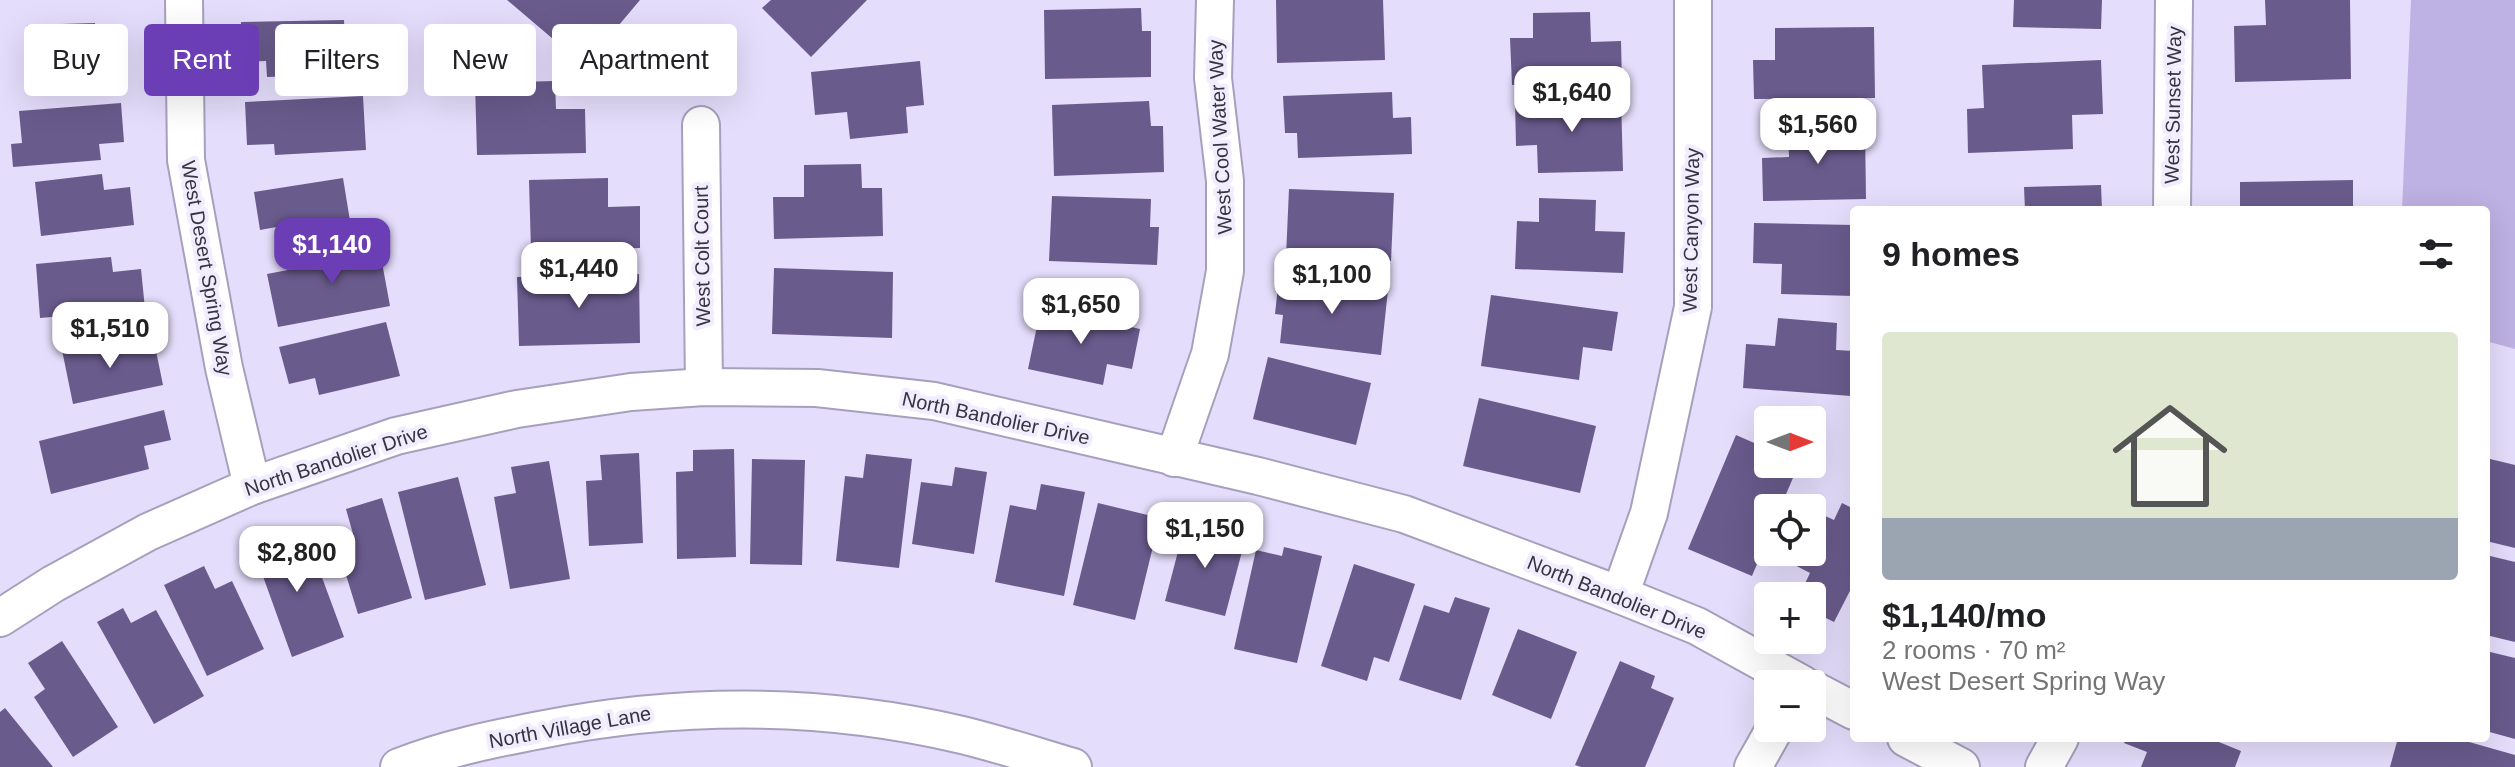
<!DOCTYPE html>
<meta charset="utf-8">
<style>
body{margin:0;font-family:Helvetica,sans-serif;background:#f2f2f2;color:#202124;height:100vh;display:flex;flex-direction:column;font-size:30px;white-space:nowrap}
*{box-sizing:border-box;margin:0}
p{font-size:26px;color:#757577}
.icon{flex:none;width:44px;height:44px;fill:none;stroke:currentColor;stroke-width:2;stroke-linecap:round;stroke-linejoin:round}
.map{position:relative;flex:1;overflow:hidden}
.drawer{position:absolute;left:1850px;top:206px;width:640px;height:536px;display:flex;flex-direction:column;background:#fff;border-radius:8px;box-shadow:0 8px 32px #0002}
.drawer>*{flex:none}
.guide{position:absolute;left:24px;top:24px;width:760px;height:72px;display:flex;gap:16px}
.needle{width:52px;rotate:90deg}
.tools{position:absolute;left:1754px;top:406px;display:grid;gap:16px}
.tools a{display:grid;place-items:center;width:72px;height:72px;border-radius:8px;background:#fff;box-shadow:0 8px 32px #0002;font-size:40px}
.price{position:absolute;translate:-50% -68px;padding:0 18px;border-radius:16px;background:#fff;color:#222;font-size:26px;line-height:52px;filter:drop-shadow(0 2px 4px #0008)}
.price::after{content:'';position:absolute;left:50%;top:48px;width:24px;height:18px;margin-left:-12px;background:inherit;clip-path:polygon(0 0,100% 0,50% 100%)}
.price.selected{background:#6c3eb6;color:#fff}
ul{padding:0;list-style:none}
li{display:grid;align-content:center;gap:16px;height:424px;padding:0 32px}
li+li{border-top:2px solid #e0e0e0}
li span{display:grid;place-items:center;height:248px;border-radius:8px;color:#555}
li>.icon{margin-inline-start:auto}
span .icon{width:144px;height:144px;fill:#fffc;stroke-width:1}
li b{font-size:34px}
h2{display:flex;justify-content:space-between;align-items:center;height:96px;padding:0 32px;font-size:34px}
.pill{padding:0 28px;border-radius:8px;background:#fff;box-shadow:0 8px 32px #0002;font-size:28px;line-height:72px}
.pill.selected{background:#6c3eb6;color:#fff}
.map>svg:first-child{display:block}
</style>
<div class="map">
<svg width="2515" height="767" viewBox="0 0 2515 767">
<rect width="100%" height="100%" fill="#e4ddfb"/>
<polygon fill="#beb1e3" points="2411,0 2515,0 2515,349 2486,341 2486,210 2402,210"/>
<g fill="#695b8c">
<polygon points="507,0 640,0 603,44 585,28 566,50"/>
<polygon points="771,0 867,0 811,57 762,8"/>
<polygon points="1276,0 1383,0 1385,60 1277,63"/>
<polygon points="2014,0 2102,0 2101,29 2013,27"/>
<polygon points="2265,0 2350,0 2351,79 2235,82 2234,26 2266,25"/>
<polygon points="1141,8 1142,31 1151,31 1151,77 1045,79 1044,10"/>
<polygon points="1590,12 1591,42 1621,41 1622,82 1512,85 1510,38 1533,38 1533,13"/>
<polygon points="344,20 345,46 362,46 361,74 267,77 266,61 242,62 241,22"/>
<polygon points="95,23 96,41 119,40 120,77 29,80 27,25"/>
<polygon points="1874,27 1875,98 1754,99 1753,60 1775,60 1775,28"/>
<polygon points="2101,60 2103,114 2072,115 2073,149 1968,153 1967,109 1984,108 1982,65"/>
<polygon points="920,61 924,105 906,107 908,133 850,139 847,112 815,115 811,72"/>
<polygon points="555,81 556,109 585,109 586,153 477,155 475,83"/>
<polygon points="1392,92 1393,118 1411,117 1412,154 1298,158 1297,133 1285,133 1283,96"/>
<polygon points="363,96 366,150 275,155 274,144 247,145 245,102"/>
<polygon points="1621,98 1623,171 1538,173 1537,145 1516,146 1515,100"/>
<polygon points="1149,101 1151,126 1163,126 1164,172 1054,176 1052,105"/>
<polygon points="121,103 124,142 99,144 101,160 13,167 11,144 22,143 19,111"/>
<polygon points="1865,127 1866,199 1763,201 1762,158 1789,157 1788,129"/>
<polygon points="861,164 862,188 882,188 883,236 774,239 773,197 804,197 804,165"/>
<polygon points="102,174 104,190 130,187 134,225 41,236 35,182"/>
<polygon points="343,178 352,233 285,244 282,226 260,230 254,192"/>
<polygon points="608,178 608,207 640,206 640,248 531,251 529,180"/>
<polygon points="2353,180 2353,210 2240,210 2240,182"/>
<polygon points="2101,185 2102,210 2025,210 2024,187"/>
<polygon points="1289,189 1394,193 1391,261 1286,257"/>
<polygon points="1052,196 1151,199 1150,227 1159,227 1157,265 1049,261"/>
<polygon points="1539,198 1596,200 1595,231 1625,232 1623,273 1515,269 1517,221 1539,222"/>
<polygon points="1754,223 1854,225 1854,296 1781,294 1782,264 1753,263"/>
<polygon points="377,235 390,306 278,327 267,274 346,259 343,241"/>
<polygon points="111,257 113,272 141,269 145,309 40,318 36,264"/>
<polygon points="774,268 893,272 892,338 772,334"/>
<polygon points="639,274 640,343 519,346 517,277"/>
<polygon points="1279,277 1388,290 1381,355 1280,343 1283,315 1275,314"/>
<polygon points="1491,295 1618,312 1612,351 1583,347 1579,380 1481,366"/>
<polygon points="1041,307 1140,329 1132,369 1107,364 1103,385 1028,369"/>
<polygon points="1778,318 1837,323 1836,350 1854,351 1851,396 1743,388 1746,344 1775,346"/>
<polygon points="386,322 400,376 319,395 315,378 289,384 279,347"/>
<polygon points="127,336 130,351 155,346 163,385 73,404 62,350"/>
<polygon points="1268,357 1371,383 1356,445 1253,419"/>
<polygon points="1479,398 1596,426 1580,493 1463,466"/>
<polygon points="164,410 171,440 144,446 149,469 51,494 39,441"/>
<polygon points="1736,435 1768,449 1768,464 1799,464 1780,508 1768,508 1768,538 1752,576 1688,549"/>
<polygon points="734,449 736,557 677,559 676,472 693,471 693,450"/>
<polygon points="639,453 643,543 589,546 586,481 602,480 600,455"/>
<polygon points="866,454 912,459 899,568 836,561 845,476 863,478"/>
<polygon points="2486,458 2515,465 2515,548 2486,541"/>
<polygon points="752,459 805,460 802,565 750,564"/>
<polygon points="549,461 570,579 510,589 494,497 516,493 511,467"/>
<polygon points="955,467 987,472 974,554 912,544 921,482 952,486"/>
<polygon points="458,477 486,585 425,600 398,492"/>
<polygon points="1041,484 1085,492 1064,596 995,582 1010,505 1036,510"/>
<polygon points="382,498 412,598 358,614 335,539 353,534 346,509"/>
<polygon points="1098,503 1160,518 1135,620 1073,605"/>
<polygon points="1842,503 1854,509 1854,583 1834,622 1812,611 1812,596 1799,596 1810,573 1785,560 1789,552 1812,552 1812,510 1834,520"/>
<polygon points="1185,525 1245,540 1225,616 1165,601"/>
<polygon points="284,531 292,552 310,545 344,637 292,657 251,543"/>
<polygon points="1284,547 1322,556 1297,663 1234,649 1256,550 1282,556"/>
<polygon points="2486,555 2515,562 2515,642 2486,635"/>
<polygon points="1354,564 1415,584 1389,662 1374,657 1367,681 1321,666"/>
<polygon points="204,566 215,589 232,581 264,649 207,676 164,585"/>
<polygon points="1455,597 1490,608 1461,700 1399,680 1424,605 1449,613"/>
<polygon points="123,608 131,623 156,610 204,696 154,724 97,622"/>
<polygon points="1518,629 1577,652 1551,719 1492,695"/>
<polygon points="62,641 118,727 73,757 34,697 45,689 28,663"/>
<polygon points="2486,651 2515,658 2515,739 2486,731"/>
<polygon points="1620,661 1655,676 1651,688 1674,698 1645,767 1581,767 1575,765"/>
<polygon points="5,708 53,767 0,767 0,712"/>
<polygon points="2126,738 2209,738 2241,751 2235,767 2141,767 2147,752 2124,743"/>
<polygon points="2398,738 2455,738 2515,755 2515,767 2390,767"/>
</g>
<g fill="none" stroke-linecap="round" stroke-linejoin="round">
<defs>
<g id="minor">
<polyline points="184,0 186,160 224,368 252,486"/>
<polyline points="701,125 704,387"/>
<polyline points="2172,210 2174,0"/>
<polyline points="1174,458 1210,354 1225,271 1225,181 1213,78 1215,0"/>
<polyline points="1620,595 1649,513 1693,307 1693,0"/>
<polyline points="0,618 53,584 148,532 252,486 396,436 517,409 631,392 704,387 817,388 934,401 1258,476 1404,514 1620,595 1697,626 1802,684"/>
<polyline points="1812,689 1854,711"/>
<polyline points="1906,738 1961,767"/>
<path d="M399 767C444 749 493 739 540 730 681 702 822 702 962 735 999 744 1036 756 1073 767"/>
<polyline points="1753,767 1775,728"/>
<polyline points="2044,767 2060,738"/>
</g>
</defs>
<use href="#minor" stroke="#a7a0bc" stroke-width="40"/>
<use href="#minor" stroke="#fff" stroke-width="36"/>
</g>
<g text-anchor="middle" stroke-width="8" stroke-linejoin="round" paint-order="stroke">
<g font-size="20" fill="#373440" stroke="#f1ecfe">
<text transform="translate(2173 105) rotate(-89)" y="7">West Sunset Way</text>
<text transform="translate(1220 137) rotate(-93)" y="7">West Cool Water Way</text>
<text transform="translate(1691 230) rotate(-89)" y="7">West Canyon Way</text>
<text transform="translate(702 256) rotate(-91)" y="7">West Colt Court</text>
<text transform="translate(207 268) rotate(80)" y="7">West Desert Spring Way</text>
<text transform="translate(996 418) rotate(12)" y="7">North Bandolier Drive</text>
<text transform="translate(336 460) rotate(-18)" y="7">North Bandolier Drive</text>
<text transform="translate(1617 597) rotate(22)" y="7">North Bandolier Drive</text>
<text transform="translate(570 727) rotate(-10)" y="7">North Village Lane</text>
</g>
</g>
</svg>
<div class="tools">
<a><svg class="needle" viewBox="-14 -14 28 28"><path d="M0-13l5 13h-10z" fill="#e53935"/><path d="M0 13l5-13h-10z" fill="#757577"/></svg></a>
<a><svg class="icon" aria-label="locate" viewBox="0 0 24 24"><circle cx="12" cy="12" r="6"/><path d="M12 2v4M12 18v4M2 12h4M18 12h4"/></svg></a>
<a>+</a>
<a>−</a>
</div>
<b class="price" style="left:1572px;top:134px">$1,640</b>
<b class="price" style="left:1818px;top:166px">$1,560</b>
<b class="price selected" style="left:332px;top:286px">$1,140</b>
<b class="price" style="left:579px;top:310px">$1,440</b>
<b class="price" style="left:1332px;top:316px">$1,100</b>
<b class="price" style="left:1081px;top:346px">$1,650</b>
<b class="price" style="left:110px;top:370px">$1,510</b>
<b class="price" style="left:1205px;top:570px">$1,150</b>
<b class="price" style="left:297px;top:594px">$2,800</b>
<div class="guide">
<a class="pill">Buy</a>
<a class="pill selected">Rent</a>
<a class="pill">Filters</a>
<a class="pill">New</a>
<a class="pill">Apartment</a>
</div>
<section class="drawer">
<h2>9 homes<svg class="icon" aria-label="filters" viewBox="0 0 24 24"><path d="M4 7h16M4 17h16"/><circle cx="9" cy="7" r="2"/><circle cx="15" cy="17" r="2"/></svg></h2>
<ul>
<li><span style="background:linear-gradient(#dfe7d0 75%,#9aa5b1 0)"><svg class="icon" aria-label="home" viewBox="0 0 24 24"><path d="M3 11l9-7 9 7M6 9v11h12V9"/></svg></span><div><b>$1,140/mo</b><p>2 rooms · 70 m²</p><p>West Desert Spring Way</p></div></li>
</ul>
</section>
</div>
